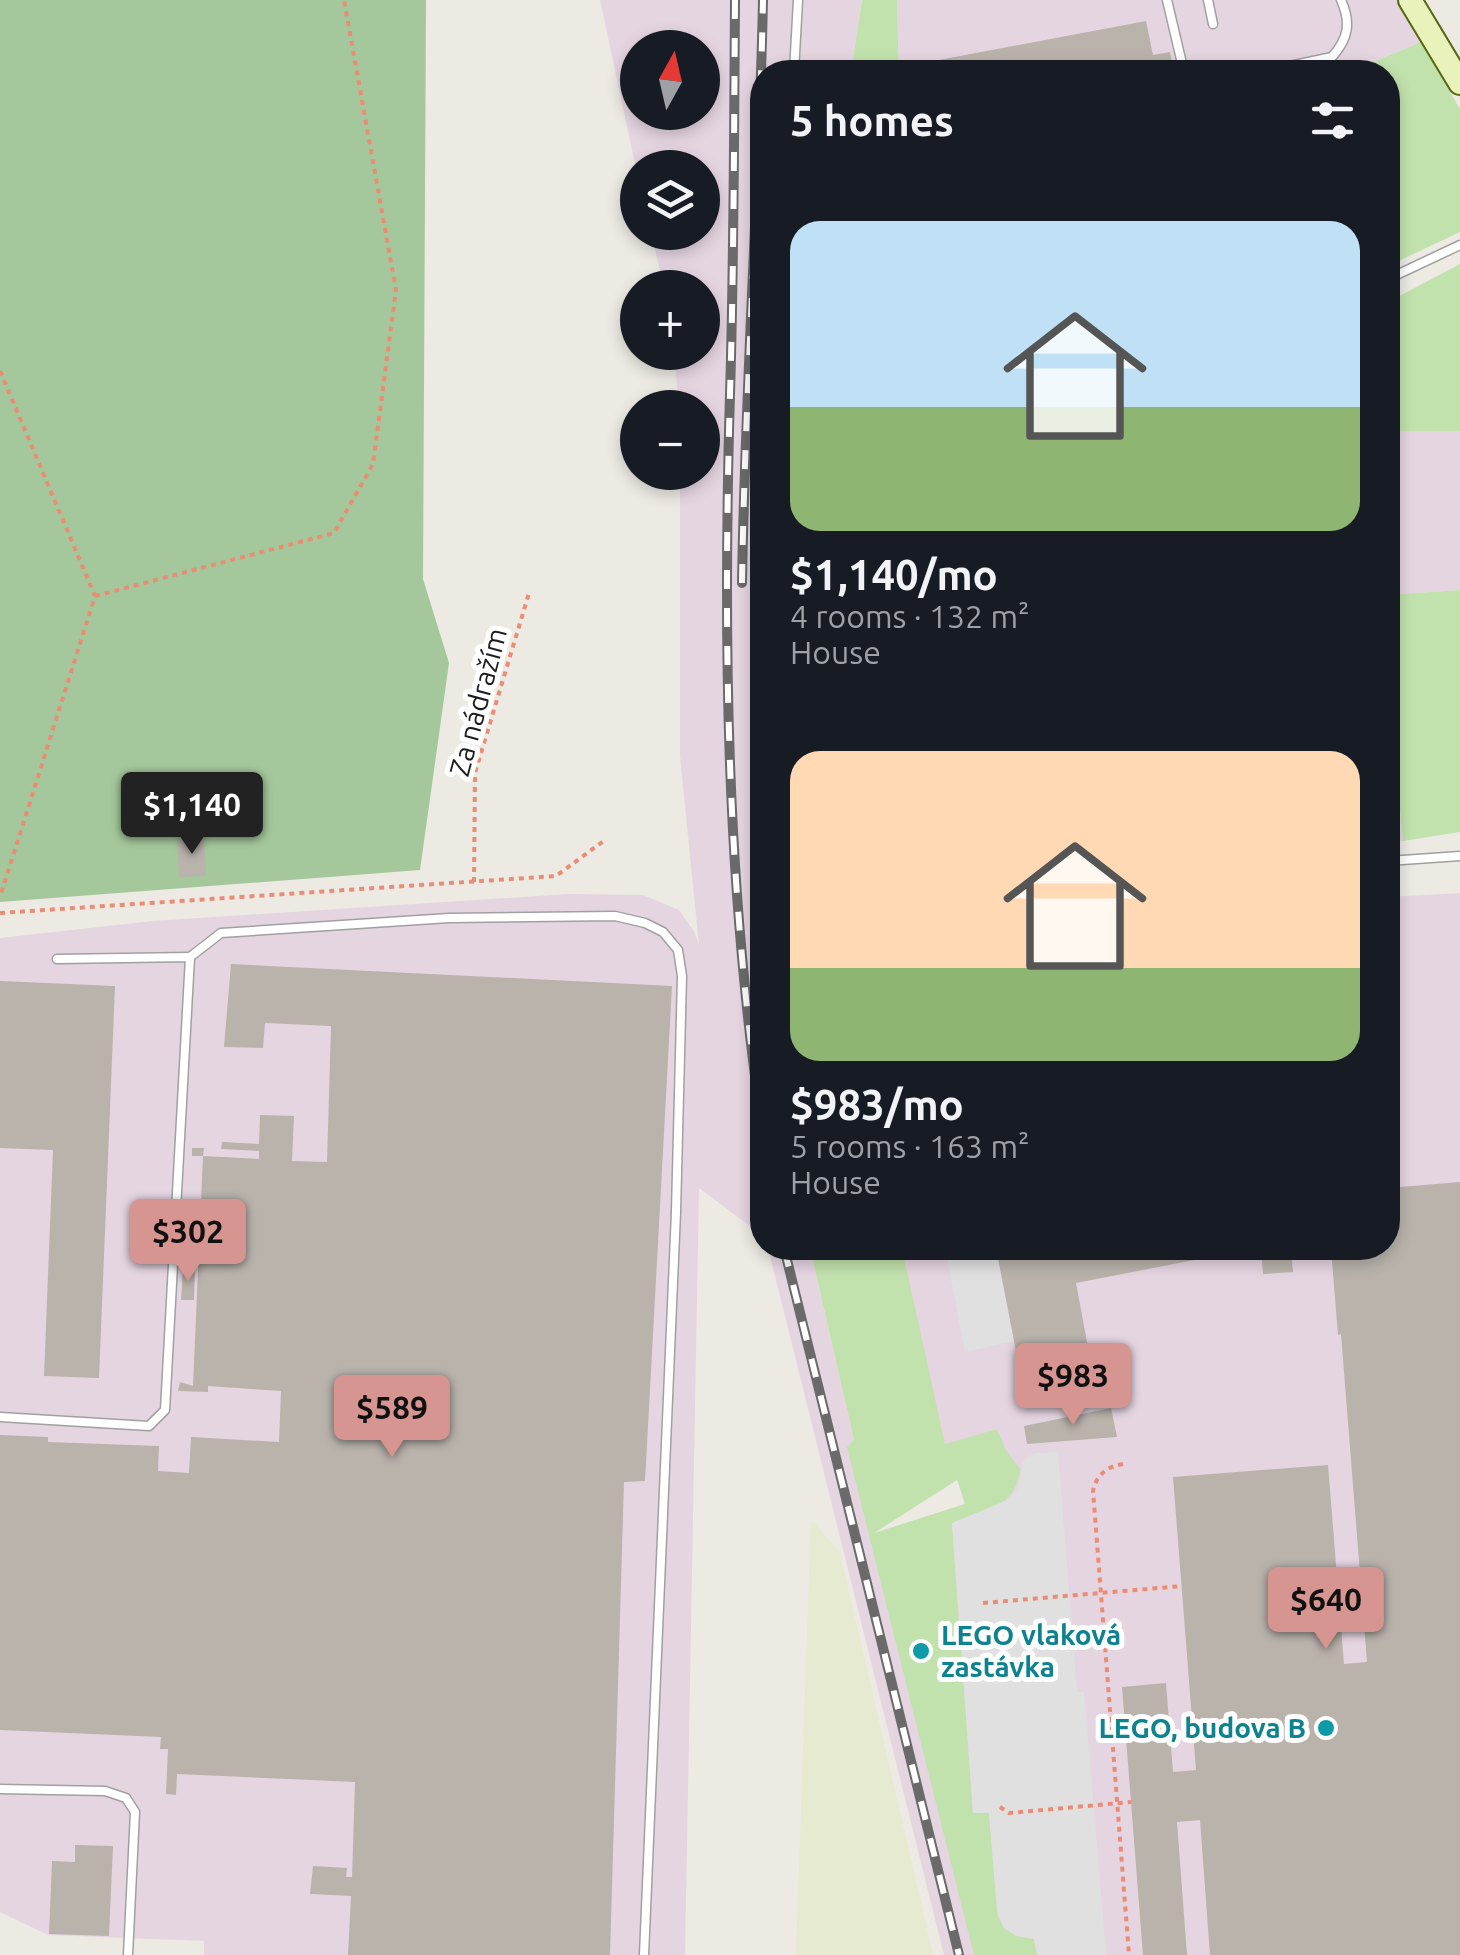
<!DOCTYPE html>
<meta charset="utf-8">
<style>
body{margin:0;font-family:Ubuntu,sans-serif;background:#20242c;color:#f1f3f6;height:100vh;display:flex;flex-direction:column;font-size:38px;white-space:nowrap}
*{box-sizing:border-box;margin:0}
p{font-size:32px;color:#9ea1a6}
.icon{flex:none;width:55px;height:55px;fill:none;stroke:currentColor;stroke-width:2;stroke-linecap:round;stroke-linejoin:round}
.map{position:relative;flex:1;overflow:hidden}
.details{position:absolute;left:750px;top:60px;width:650px;height:1200px;display:flex;flex-direction:column;background:#171b24;border-radius:40px;box-shadow:0 5px 15px #0003}
.details>*{flex:none}
.needle{width:65px;rotate:8deg}
.controls{position:absolute;left:620px;top:30px;display:grid;gap:20px}
.controls a{display:grid;place-items:center;width:100px;height:100px;border-radius:50%;background:#171b24;box-shadow:0 5px 15px #0003;font-size:50px}
.price{position:absolute;translate:-50% -85px;padding:0 22px;border-radius:10px;background:#d69590;color:#111;font-size:32px;line-height:65px;filter:drop-shadow(0 2px 5px #0008)}
.price::after{content:'';position:absolute;left:50%;top:60px;width:30px;height:22px;margin-left:-15px;background:inherit;clip-path:polygon(0 0,100% 0,50% 100%)}
.price.current{background:#222;color:#fff}
ul{padding:0;list-style:none}
li{display:grid;align-content:center;gap:20px;height:530px;padding:0 40px}
li span{display:grid;place-items:center;height:310px;border-radius:30px;color:#555}
li>.icon{margin-inline-start:auto}
span .icon{width:180px;height:180px;fill:#fffc;stroke-width:1}
li b{font-size:42px}
h2{display:flex;justify-content:space-between;align-items:center;height:120px;padding:0 40px;font-size:42px}
.map>svg:first-child{display:block}
</style>
<div class="map">
<svg width="1460" height="1955" viewBox="0 0 1460 1955">
<rect width="100%" height="100%" fill="#eceae3"/>
<g fill="#e5d5e1" fill-rule="evenodd">
<path d="M600 0H862L851 72H762V1235L699 1188 685 1955H204V1941L48 1935 0 1912V938L153 921 568 894 643 895 679 910 695 933 699 945 680 756V473L702 472V408L679 407 674 353 702 352V288L664 287 651 233 702 232V168H638L637 173ZM638 48H702V112H638Z"/>
<polygon points="897,0 1397,0 1421,42 1350,72 899,72"/>
<polygon points="1388,431 1460,431 1460,590 1388,595"/>
<polygon points="1388,642 1389,703 1403,841 1388,841"/>
<polygon points="1460,893 1460,1955 944,1955 768,1248 810,1248 854,1440 870,1535 965,1504 945,1445 899,1248 1388,1248 1388,897"/>
</g>
<polygon fill="#e5ead0" points="811,1519 840,1553 933,1955 796,1955"/>
<g fill="#c2e2ad" fill-rule="evenodd">
<polygon points="862,0 897,0 899,72 851,72"/>
<polygon points="1421,42 1460,109 1460,232 1388,266 1388,72 1350,72"/>
<polygon points="1460,264 1460,431 1388,431 1388,302"/>
<polygon points="1460,590 1460,832 1403,841 1389,703 1388,595"/>
<path d="M810 1248H902L945 1444 997 1429 1006 1450 1020 1469C1016 1510 984 1508 952 1523L973 1813H989L998 1917 1004 1928 1034 1939 1037 1955H974L847 1447 854 1440ZM958 1481 965 1504 874 1533 957 1480Z"/>
</g>
<polygon fill="#a4c89b" points="0,0 426,0 423,579 449,663 420,870 0,902"/>
<g fill="#e0e0e0">
<polygon points="945,1248 996,1248 1014,1341 965,1352"/>
<polygon points="1058,1452 1077,1692 1084,1692 1106,1955 1037,1955 1034,1939 1016,1936 1004,1928 997,1911 989,1813 973,1813 952,1523 1010,1499 1019,1486 1022,1464 1027,1457 1036,1453"/>
</g>
<g fill="#b9b3ac">
<polygon points="1146,21 1153,55 1170,52 1174,72 924,72 923,63"/>
<polygon points="199,834 204,834 206,876 179,877 177,839 199,838"/>
<polygon points="231,964 672,986 645,1481 624,1482 610,1955 348,1955 351,1896 310,1894 313,1866 347,1868 346,1877 352,1877 355,1782 177,1774 176,1795 166,1794 168,1749 160,1749 161,1737 0,1730 0,1435 48,1437 48,1442 159,1446 158,1471 189,1473 191,1437 279,1442 281,1391 208,1386 208,1392 178,1391 180,1382 193,1386 203,1156 192,1156 192,1148 204,1148 203,1156 259,1159 259,1151 221,1149 222,1142 259,1144 260,1115 294,1116 292,1161 327,1162 331,1026 265,1023 263,1048 224,1047"/>
<polygon points="0,981 115,986 99,1378 44,1376 53,1150 0,1148"/>
<polygon points="1460,1182 1460,1955 1210,1955 1200,1820 1177,1822 1187,1955 1143,1955 1122,1687 1166,1683 1173,1772 1196,1770 1173,1477 1328,1465 1344,1664 1367,1662 1341,1334 1338,1335 1331,1248 1388,1248 1388,1188"/>
<polygon points="996,1248 1214,1248 1215,1256 1076,1283 1092,1369 1022,1382"/>
<polygon points="1261,1248 1291,1248 1293,1272 1263,1274"/>
<polygon points="183,1268 195,1269 194,1300 181,1300"/>
<polygon points="1111,1408 1117,1437 1027,1444 1024,1426"/>
<polygon points="75,1845 113,1846 109,1936 49,1934 52,1861 75,1862"/>
</g>
<g fill="none" stroke-linecap="round" stroke-linejoin="round">
<defs>
<g id="lane">
<polyline points="1167,0 1184,72"/>
<polyline points="1208,0 1213,24"/>
<polyline points="794,72 798,0"/>
<path d="M1261 72 1332 57C1349 38 1351 22 1341 0"/>
<polyline points="1388,279 1460,245"/>
<polyline points="1388,861 1460,856"/>
<polyline points="190,957 221,933 449,918 615,916 645,923 663,932 678,950 682,976 676,1212 644,1955"/>
<polyline points="0,1417 149,1426 165,1410 190,957 57,959"/>
<polyline points="0,1789 105,1791 126,1798 135,1812 128,1955"/>
</g>
<polyline id="secondary" points="1410,0 1460,83"/>
</defs>
<use href="#lane" stroke="#a0a0a0" stroke-width="11"/>
<use href="#secondary" stroke="#55670f" stroke-width="26"/>
<g stroke="#eb8c75" stroke-width="4" stroke-dasharray="5 5" stroke-linecap="butt">
<polyline points="0,371 95,596 0,897"/>
<polyline points="95,596 334,533 373,464 396,290 344,0"/>
<polyline points="474,882 475,773 529,593"/>
<polyline points="0,913 556,876 605,840"/>
<path d="M1123 1464C1108 1466 1096 1475 1093 1491L1129 1955"/>
<polyline points="983,1603 1182,1586"/>
<polyline points="1000,1807 1009,1813 1131,1802"/>
</g>
<use href="#lane" stroke="#fff" stroke-width="8"/>
<use href="#secondary" stroke="#eaf2bb" stroke-width="22"/>
<defs>
<g id="rail">
<path d="M735 0C734 131 734 262 730 394 723 637 726 884 762 1126"/>
<path d="M742 583C745 389 759 195 763 0"/>
<polyline points="784,1248 959,1955"/>
</g>
</defs>
<use href="#rail" stroke="#6a6a6a" stroke-width="10"/>
<use href="#rail" stroke="#fff" stroke-width="6" stroke-dasharray="19" stroke-linecap="butt"/>
</g>
<g fill="#0f9aa8" stroke="#fff" stroke-width="4">
<circle cx="921" cy="1651" r="10"/>
<circle cx="1326" cy="1728" r="10"/>
</g>
<g text-anchor="middle" stroke-width="10" stroke-linejoin="round" paint-order="stroke">
<g font-size="28" fill="#1c1c1c" stroke="#fff">
<text transform="translate(478 702) rotate(-75)" y="10">Za nádražím</text>
</g>
<g font-size="28" font-weight="bold" fill="#0d838f" stroke="#fff" text-anchor="start">
<text x="941" y="1645">LEGO vlaková<tspan x="941" dy="32">zastávka</tspan></text>
<text x="1306" y="1738" text-anchor="end">LEGO, budova B</text>
</g>
</g>
</svg>
<div class="controls">
<a><svg class="needle" viewBox="-14 -14 28 28"><path d="M0-13l5 13h-10z" fill="#e53935"/><path d="M0 13l5-13h-10z" fill="#9ea1a6"/></svg></a>
<a><svg class="icon" aria-label="layers" viewBox="0 0 24 24"><path d="M12 4l9 5-9 5-9-5zM3 14l9 5 9-5"/></svg></a>
<a>+</a>
<a>−</a>
</div>
<b class="price current" style="left:192px;top:857px">$1,140</b>
<b class="price" style="left:188px;top:1284px">$302</b>
<b class="price" style="left:1073px;top:1428px">$983</b>
<b class="price" style="left:392px;top:1460px">$589</b>
<b class="price" style="left:1326px;top:1652px">$640</b>
<section class="details">
<h2>5 homes<svg class="icon" aria-label="filters" viewBox="0 0 24 24"><path d="M4 7h16M4 17h16"/><circle cx="9" cy="7" r="2"/><circle cx="15" cy="17" r="2"/></svg></h2>
<ul>
<li><span style="background:linear-gradient(#bfe0f5 60%,#8fb573 0)"><svg class="icon" aria-label="home" viewBox="0 0 24 24"><path d="M3 11l9-7 9 7M6 9v11h12V9"/></svg></span><div><b>$1,140/mo</b><p>4 rooms · 132 m²</p><p>House</p></div></li>
<li><span style="background:linear-gradient(#ffd9b3 70%,#8fb573 0)"><svg class="icon" aria-label="home" viewBox="0 0 24 24"><path d="M3 11l9-7 9 7M6 9v11h12V9"/></svg></span><div><b>$983/mo</b><p>5 rooms · 163 m²</p><p>House</p></div></li>
</ul>
</section>
</div>
